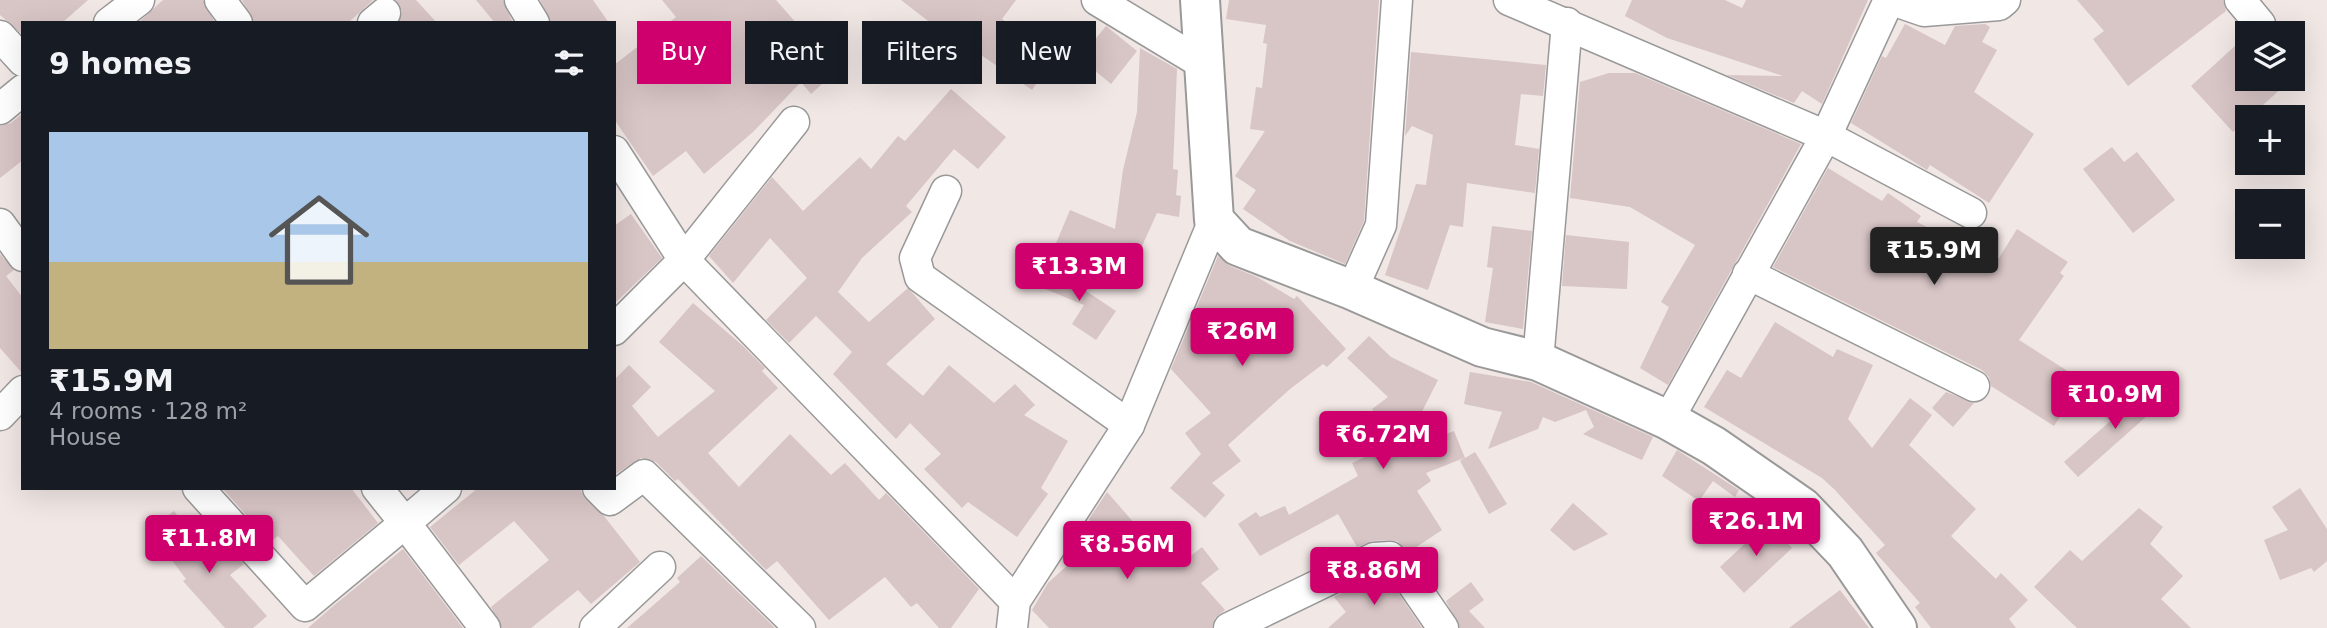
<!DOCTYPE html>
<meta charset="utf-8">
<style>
body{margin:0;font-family:"DejaVu Sans",sans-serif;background:#242831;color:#f1f3f6;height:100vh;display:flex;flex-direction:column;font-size:26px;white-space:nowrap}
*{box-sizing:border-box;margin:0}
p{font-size:23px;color:#9ea1a6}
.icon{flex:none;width:38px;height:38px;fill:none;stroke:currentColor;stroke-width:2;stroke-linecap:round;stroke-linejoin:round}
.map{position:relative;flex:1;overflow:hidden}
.details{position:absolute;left:21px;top:21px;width:595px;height:469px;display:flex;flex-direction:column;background:#171b24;border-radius:0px;box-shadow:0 7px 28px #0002}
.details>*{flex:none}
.top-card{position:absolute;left:637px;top:21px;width:665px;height:63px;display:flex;gap:14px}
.controls{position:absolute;left:2235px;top:21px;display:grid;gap:14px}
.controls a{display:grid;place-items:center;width:70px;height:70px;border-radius:0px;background:#171b24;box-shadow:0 7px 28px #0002;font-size:35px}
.price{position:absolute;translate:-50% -60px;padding:0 16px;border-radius:7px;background:#cf006d;color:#fff;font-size:23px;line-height:46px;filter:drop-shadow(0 2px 4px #0008)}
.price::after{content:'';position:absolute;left:50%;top:42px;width:21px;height:16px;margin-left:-10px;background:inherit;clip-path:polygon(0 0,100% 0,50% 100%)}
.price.current{background:#222;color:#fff}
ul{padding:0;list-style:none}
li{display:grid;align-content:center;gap:14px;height:371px;padding:0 28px}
li span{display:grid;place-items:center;height:217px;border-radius:0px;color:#555}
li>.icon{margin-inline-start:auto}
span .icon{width:126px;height:126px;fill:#fffc;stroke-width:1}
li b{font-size:30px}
h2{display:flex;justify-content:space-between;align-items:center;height:84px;padding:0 28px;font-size:30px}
.chip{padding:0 24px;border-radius:0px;background:#171b24;box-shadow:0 7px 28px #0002;font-size:24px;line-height:63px}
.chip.current{background:#cf006d;color:#fff}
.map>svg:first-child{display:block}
</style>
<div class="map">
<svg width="2327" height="628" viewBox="0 0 2327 628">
<rect width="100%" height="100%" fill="#f1e7e5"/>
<g fill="#d8c5c6">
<polygon points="0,0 88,0 62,23 23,23 23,35 0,15"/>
<polygon points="163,0 203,0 215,23 138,23"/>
<polygon points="242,0 373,0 348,23 254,23"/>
<polygon points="396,0 416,0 437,23 399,23 402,11"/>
<polygon points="476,0 503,0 513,23 495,23"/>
<polygon points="540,0 593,0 609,23 551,23"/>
<polygon points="662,0 776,0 798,25 802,22 842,66 811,94 801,82 753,132 704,174 686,151 653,176 614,119 614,65 676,17"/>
<polygon points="901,0 1016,0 1002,19 1055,56 1032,90 952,35 950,38"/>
<polygon points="1229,0 1379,0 1364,221 1345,264 1290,241 1243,209 1256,190 1235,176 1265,131 1250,129 1256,87 1262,88 1267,44 1263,43 1266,25 1226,19"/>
<polygon points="1632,0 1725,0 1742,8 1746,0 1868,0 1822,104 1802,91 1794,103 1727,75 1783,76 1667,38 1625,16"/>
<polygon points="2077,0 2223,0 2226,11 2128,86 2093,39 2104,31"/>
<polygon points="1905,24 1945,45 1955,26 1985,24 1990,27 1982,42 1997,50 1974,92 2034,134 1989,203 1930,165 1927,170 1851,123 1882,56 1886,58"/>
<polygon points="1106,26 1137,51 1111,84 1080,58"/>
<polygon points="2247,35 2247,79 2292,79 2233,132 2191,86"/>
<polygon points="1140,48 1177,69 1173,169 1178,170 1176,195 1181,196 1179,217 1157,213 1128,277 1054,248 1070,210 1115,229 1123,170 1137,112"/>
<polygon points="1411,52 1546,65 1543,96 1521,94 1515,145 1539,149 1535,193 1467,183 1463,227 1450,225 1428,290 1385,275 1416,184 1426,185 1433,135 1412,126 1405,136"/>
<polygon points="1609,73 1635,73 1801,144 1668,385 1640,368 1669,307 1661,302 1695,245 1630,207 1570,198 1580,82"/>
<polygon points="951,89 1006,137 978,169 954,149 906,206 912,212 862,258 838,292 869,322 908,288 935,319 886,364 923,396 949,365 994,403 1015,384 1035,405 1024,415 1068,441 1041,488 1048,494 1017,537 968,502 962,508 924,469 941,454 910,423 896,439 833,374 852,352 816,316 789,343 766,320 807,278 770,238 733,283 709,256 772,177 803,211 860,157 871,169 898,136 905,141"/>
<polygon points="23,113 23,160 0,178 0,126 11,123"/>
<polygon points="2112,147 2124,162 2137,152 2175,200 2133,233 2083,169"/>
<polygon points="1828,168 1882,201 1888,193 1921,216 1917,222 1954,241 1953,243 1994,266 2017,229 2068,262 2060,273 2064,276 2019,340 2083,381 2054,426 1991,386 1989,377 1982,370 1773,267"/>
<polygon points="631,214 662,258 614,304 614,226"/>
<polygon points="1492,226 1532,231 1523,329 1485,322 1493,268 1487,267"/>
<polygon points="1566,235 1629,242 1627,289 1562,286"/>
<polygon points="0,254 14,270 6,276 23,298 23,374 0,348"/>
<polygon points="1218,256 1230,266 1257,277 1294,299 1297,296 1346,349 1327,367 1323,364 1290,389 1228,445 1241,461 1212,483 1225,495 1205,518 1170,488 1201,454 1185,433 1211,413 1171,369"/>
<polygon points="1047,265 1116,311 1096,340 1072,324 1084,305 1038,286"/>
<polygon points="693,303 742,345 765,368 762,371 778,388 708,453 739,487 790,434 831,475 845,463 879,500 886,493 979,589 951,628 939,628 917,603 911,607 885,577 829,620 777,561 766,570 678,479 675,481 656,462 641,458 614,475 614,380 629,365 651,387 632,406 658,437 715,391 659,342"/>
<polygon points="1775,322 1833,357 1837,349 1873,365 1848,419 1872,448 1910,398 1932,415 1909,445 1976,509 1951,536 1996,579 2001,573 2028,600 2009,619 2016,628 1931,628 1915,607 1920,603 1876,553 1885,545 1835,490 1822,478 1704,407 1727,370 1741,378"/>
<polygon points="1369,336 1391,357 1438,380 1402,451 1454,431 1465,458 1475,452 1507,504 1489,514 1460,461 1464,458 1426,473 1431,481 1417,491 1442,530 1409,552 1397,541 1389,540 1372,541 1357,547 1338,514 1260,556 1238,524 1256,512 1260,517 1285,506 1289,515 1358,476 1352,463 1397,442 1372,409 1388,397 1347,358"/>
<polygon points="1470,372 1531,382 1653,437 1642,460 1583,434 1594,427 1586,410 1555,422 1543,417 1538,429 1488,449 1502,412 1464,404"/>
<polygon points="2152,384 2165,400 2078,477 2064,462"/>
<polygon points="1946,392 1974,403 1953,427 1932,408"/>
<polygon points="1677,450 1739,490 1735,497 1713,481 1699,501 1662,476"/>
<polygon points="222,488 351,488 378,523 314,576 278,536 270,542"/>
<polygon points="478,488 579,488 586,500 604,516 640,562 591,604 578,590 531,628 502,628 491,607 549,560 514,521 459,565 430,527"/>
<polygon points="2300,488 2327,529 2327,561 2314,572 2311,568 2280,580 2264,540 2288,530 2272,507"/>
<polygon points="1107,492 1163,556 1172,548 1183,562 1202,547 1219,569 1201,583 1225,610 1215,618 1212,628 1049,628 1032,610 1048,583 1071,562 1065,555 1091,522 1089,519"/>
<polygon points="1573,503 1608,534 1574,551 1550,530"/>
<polygon points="2139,508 2163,527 2150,544 2183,576 2161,599 2191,628 2077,628 2034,587 2070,550 2082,561"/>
<polygon points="174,511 210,558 226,544 244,564 230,575 267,616 253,628 225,628 183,581 186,579 149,530"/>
<polygon points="1768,522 1792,548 1744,593 1720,567"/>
<polygon points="403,549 463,628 308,628 332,607"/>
<polygon points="701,556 775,628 627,628 680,582 677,578"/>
<polygon points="1379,575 1383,575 1390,581 1422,628 1328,628 1346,612 1334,597"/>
<polygon points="1471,582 1484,600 1469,611 1485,628 1460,628 1446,601"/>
<polygon points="1840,590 1869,628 1789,628"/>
</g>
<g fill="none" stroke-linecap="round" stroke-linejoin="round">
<defs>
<g id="minor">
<polyline points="220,0 237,23"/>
<polyline points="520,0 534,23"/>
<polyline points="1097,0 1203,64"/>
<polyline points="1509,0 1826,136 1971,213"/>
<polyline points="1892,0 1924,11 1999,5 2005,0"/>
<polyline points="2240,0 2260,24"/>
<polyline points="109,23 139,0"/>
<polyline points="373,23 385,13"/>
<polyline points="0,36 23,61"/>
<polyline points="0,109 23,90"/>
<polyline points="614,151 684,260 794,122"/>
<polyline points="946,191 915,258 920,277 1129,425"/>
<polyline points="0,224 23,256"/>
<polyline points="1748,274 1974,386"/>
<polyline points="1352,290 1381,225 1397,0"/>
<polyline points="614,330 684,260 1015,601"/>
<polyline points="1538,361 1567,23"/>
<polyline points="0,415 23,391"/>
<polyline points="1668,420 1826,136 1889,0"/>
<polyline points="198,488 305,606 405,523 377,488"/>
<polyline points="446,488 405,523 485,628"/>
<polyline points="598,488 610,500 644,475 800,628"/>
<polyline points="595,628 660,567"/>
<polyline points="1012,628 1015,601 1129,425 1214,220"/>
<polyline points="1229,628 1374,558 1390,557 1403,570 1443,628"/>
</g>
<polyline id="tertiary" points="1200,0 1214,220 1238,246 1352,290 1482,347 1538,361 1668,420 1714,446 1802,507 1845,552 1897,628"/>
</defs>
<use href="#minor" stroke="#999" stroke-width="33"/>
<use href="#tertiary" stroke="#999" stroke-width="42"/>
<use href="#minor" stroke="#fff" stroke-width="30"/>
<use href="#tertiary" stroke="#fff" stroke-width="38"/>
</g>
</svg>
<div class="controls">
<a><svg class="icon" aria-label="layers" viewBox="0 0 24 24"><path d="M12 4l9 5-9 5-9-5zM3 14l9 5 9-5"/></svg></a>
<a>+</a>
<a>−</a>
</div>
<b class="price current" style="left:1934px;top:287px">₹15.9M</b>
<b class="price" style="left:1079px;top:303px">₹13.3M</b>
<b class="price" style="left:1242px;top:368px">₹26M</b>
<b class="price" style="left:2115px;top:431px">₹10.9M</b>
<b class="price" style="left:1383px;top:471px">₹6.72M</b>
<b class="price" style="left:1756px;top:558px">₹26.1M</b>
<b class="price" style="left:209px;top:575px">₹11.8M</b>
<b class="price" style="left:1127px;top:581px">₹8.56M</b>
<b class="price" style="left:1374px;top:607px">₹8.86M</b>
<div class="top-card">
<a class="chip current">Buy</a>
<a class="chip">Rent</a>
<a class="chip">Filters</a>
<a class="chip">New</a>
</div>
<section class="details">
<h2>9 homes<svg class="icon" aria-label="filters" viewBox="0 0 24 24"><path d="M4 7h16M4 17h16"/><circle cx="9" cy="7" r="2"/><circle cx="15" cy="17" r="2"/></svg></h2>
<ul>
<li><span style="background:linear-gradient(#a9c7e8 60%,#c2b280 0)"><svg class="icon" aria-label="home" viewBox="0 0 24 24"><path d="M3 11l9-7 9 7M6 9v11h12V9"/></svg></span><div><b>₹15.9M</b><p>4 rooms · 128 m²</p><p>House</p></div></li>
</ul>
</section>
</div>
